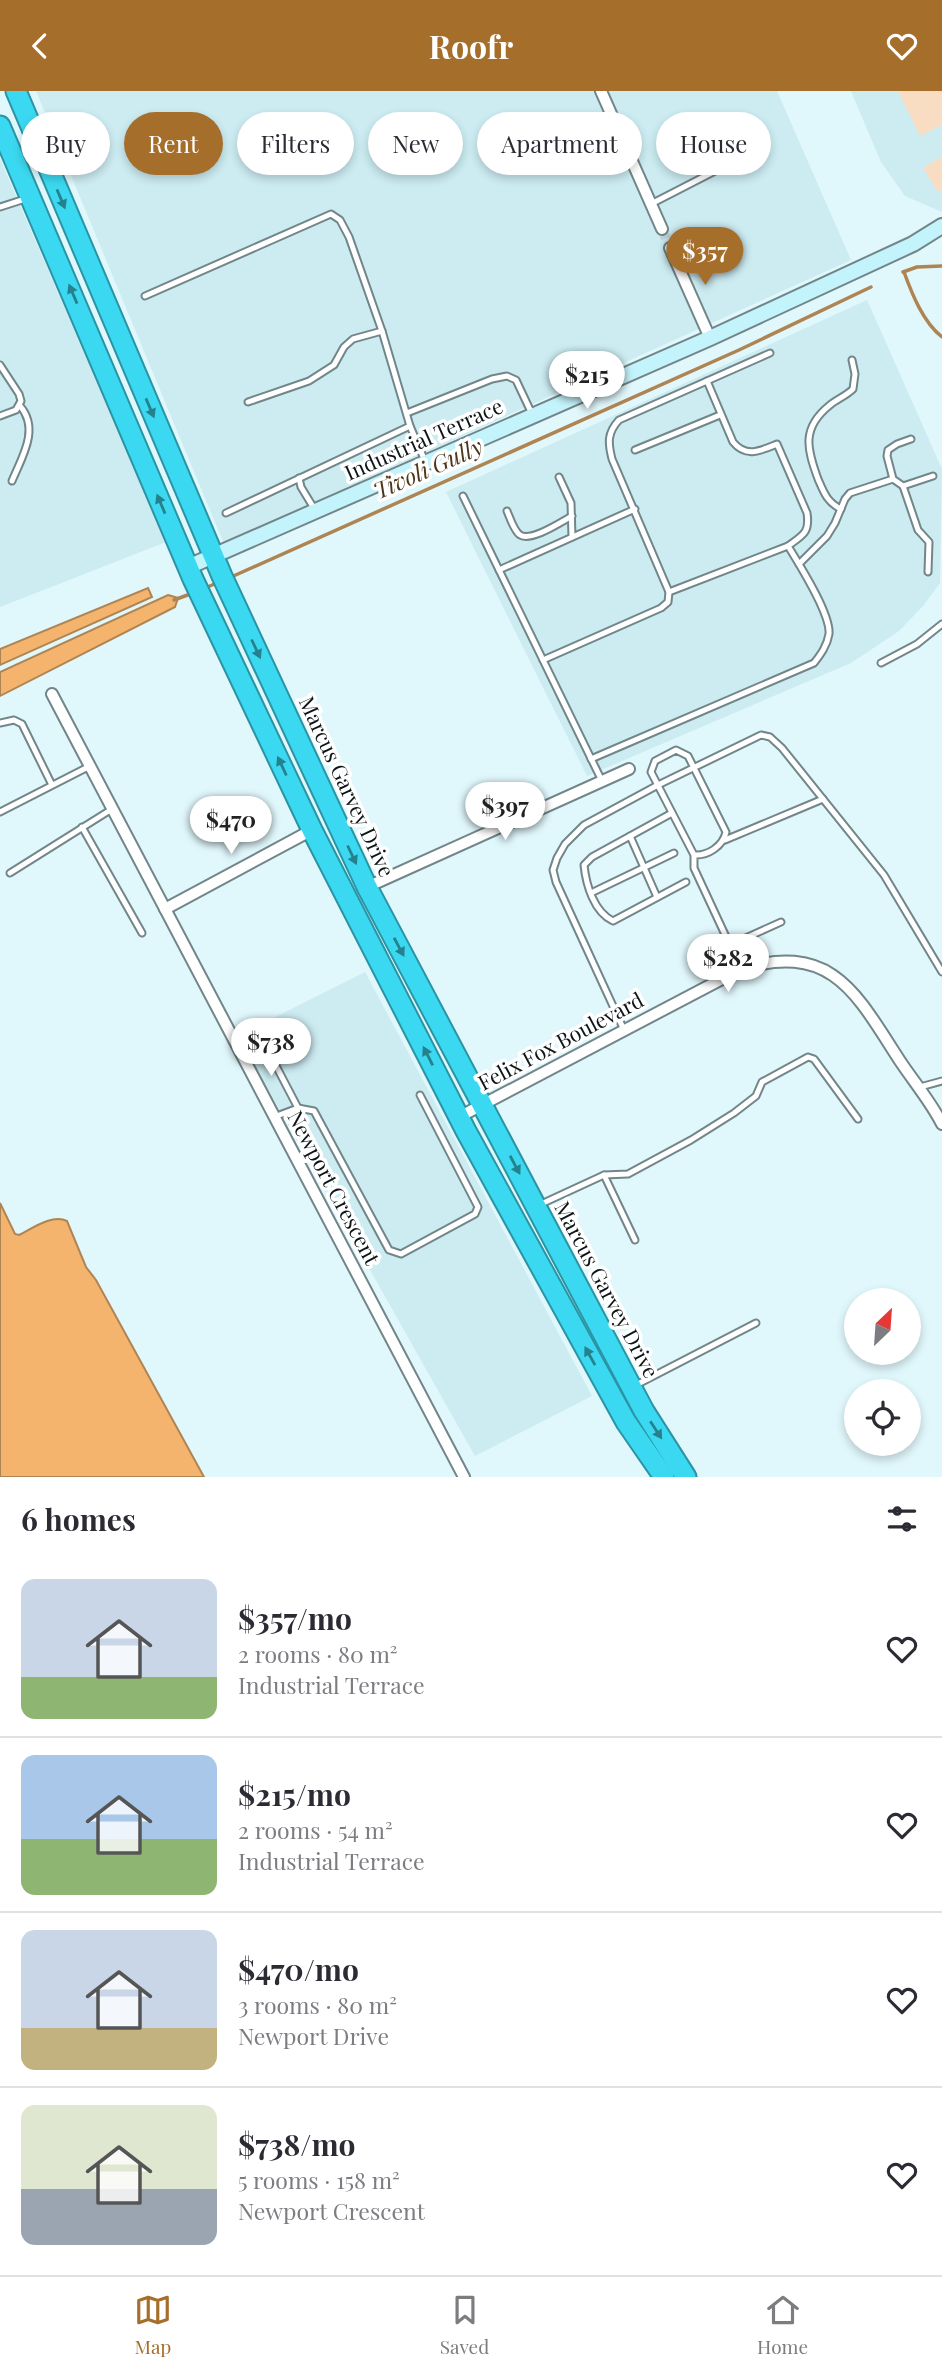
<!DOCTYPE html>
<meta charset="utf-8">
<style>
body{margin:0;font-family:"Playfair Display",serif;background:#f2f2f3;color:#2b2b33;height:100vh;display:flex;flex-direction:column;font-size:26px;white-space:nowrap}
*{box-sizing:border-box;margin:0}
p{font-size:23px;color:#7c7c81}
.icon{flex:none;width:38px;height:38px;fill:none;stroke:currentColor;stroke-width:2;stroke-linecap:round;stroke-linejoin:round}
.map{position:relative;height:1386px;overflow:hidden}
.drawer{display:flex;flex-direction:column;background:#fff;flex:1}
.drawer>*{flex:none}
.hud{position:absolute;left:21px;top:21px;width:901px;height:63px;display:flex;gap:14px}
.needle{width:46px;rotate:25deg}
.tools{position:absolute;left:844px;top:1197px;display:grid;gap:14px}
.tools a{display:grid;place-items:center;width:77px;height:77px;border-radius:50%;background:#fff;box-shadow:0 4px 10px #0003;font-size:35px}
.price{position:absolute;translate:-50% -60px;padding:0 16px;border-radius:24px;background:#fff;color:#222;font-size:23px;line-height:46px;filter:drop-shadow(0 2px 4px #0008)}
.price::after{content:'';position:absolute;left:50%;top:42px;width:21px;height:16px;margin-left:-10px;background:inherit;clip-path:polygon(0 0,100% 0,50% 100%)}
.price.selected{background:#a66e2b;color:#fff}
ul{padding:0;list-style:none}
li{display:flex;align-items:center;gap:21px;height:175px;padding:0 21px}
li+li{border-top:2px solid #e1e1e2}
li span{display:grid;place-items:center;flex:none;width:196px;height:140px;border-radius:14px;color:#555}
li>.icon{margin-inline-start:auto}
span .icon{width:84px;height:84px;fill:#fffc;stroke-width:1}
li b{font-size:30px}
h2{display:flex;justify-content:space-between;align-items:center;height:84px;padding:0 21px;font-size:30px}
.pill{padding:0 24px;border-radius:32px;background:#fff;box-shadow:0 4px 10px #0003;font-size:24px;line-height:63px}
.pill.selected{background:#a66e2b;color:#fff}
header{display:flex;justify-content:space-between;align-items:center;height:91px;padding:0 21px;background:#a66e2b;color:#fff;font-size:32px;font-weight:700}
.tab-bar{display:flex;justify-content:space-around;align-items:center;height:98px;border-top:2px solid #e1e1e2;background:#fff;font-size:19px;color:#7c7c81}
.tab-bar a{display:grid;justify-items:center;gap:4px}
.tab-bar .selected{color:#a66e2b}
.map>svg:first-child{display:block}
</style>
<header><svg class="icon" aria-label="back" viewBox="0 0 24 24"><path d="M15 5l-7 7 7 7"/></svg>Roofr<svg class="icon" aria-label="heart" viewBox="0 0 24 24"><path d="M12 20l-8-8c-3-5 5-10 8-4 3-6 11-1 8 4z"/></svg></header>
<div class="map">
<svg width="942" height="1386" viewBox="0 0 942 1386">
<rect width="100%" height="100%" fill="#e0f7fb"/>
<g fill="#ccecf2">
<polygon points="36,0 777,0 851,169 224,453"/>
<polygon points="851,0 942,0 942,121 905,105 881,71"/>
<polygon points="0,68 166,451 0,516"/>
<polygon points="867,209 942,378 940,492 923,515 899,540 851,572 587,685 446,401"/>
<polygon points="365,881 592,1305 475,1365 238,945"/>
</g>
<g fill="#f8ddc2">
<polygon points="898,0 942,0 942,34 920,45"/>
<polygon points="942,65 942,98 938,101 923,77"/>
</g>
<g fill="#f5b46d" stroke="#af8453" stroke-width="2">
<polygon points="148,497 152,506 0,574 0,558"/>
<polygon points="168,504 178,507 175,516 0,605 0,581"/>
<path d="M0 1112 15 1143 19 1144C33 1137 52 1123 67 1130L86 1176 96 1189 204 1386H0Z"/>
</g>
<g fill="none" stroke-linecap="round" stroke-linejoin="round">
<g stroke="#af8453" stroke-width="3.5">
<polyline points="903,181 917,176 942,175"/>
<path d="M904 181C912 203 923 231 942 246"/>
<polyline points="229,487 739,259 871,196"/>
<polyline points="203,498 219,491"/>
<polyline points="174,509 193,502"/>
</g>
<polyline stroke="#c0d5d9" stroke-width="10" stroke-dasharray="10 5" stroke-linecap="butt" points="662,138 670,157"/>
<defs>
<g id="lane">
<polyline points="651,113 754,60"/>
<polyline points="0,116 25,108"/>
<polyline points="145,205 331,123 340,129 349,146 382,240 410,335 425,370"/>
<polyline points="0,274 19,303 21,310 16,319 0,325"/>
<polyline points="248,311 309,290 334,274 344,256 353,248 382,240"/>
<polyline points="407,322 492,288 507,285 516,289 532,323"/>
<polyline points="911,348 897,353 888,359 887,365 893,388 903,395 933,385"/>
<polyline points="635,359 720,324"/>
<polyline points="559,386 571,412 572,446"/>
<polyline points="299,387 301,396 315,419"/>
<path d="M12 390C22 366 40 338 20 315"/>
<polyline points="903,395 918,439 929,451 928,481"/>
<polyline points="463,405 602,690"/>
<path d="M841 418C827 411 824 402 818 388 807 358 801 337 830 314 837 308 846 305 853 298L855 283 852 269"/>
<path d="M507 420C510 427 514 440 520 444 531 451 561 431 572 425"/>
<polyline points="226,422 410,335"/>
<polyline points="799,473 827,445 835,432 845,408 850,402 893,388"/>
<polyline points="499,479 635,418"/>
<path d="M669 501 788 455C803 444 810 442 807 422L777 353C760 360 746 367 733 351L707 290"/>
<path d="M543 569 661 517 668 511 669 501 612 368C608 352 607 342 619 329L770 262"/>
<polyline points="881,572 917,553 942,533"/>
<polyline points="0,632 14,629 22,633 52,694"/>
<path d="M591 668 814 572C821 563 827 555 829 543 831 523 799 473 788 455"/>
<polyline points="0,721 90,675"/>
<path d="M672 722 592 766 584 774C586 794 594 821 613 830L686 791"/>
<polyline points="82,736 142,842"/>
<polyline points="630,745 657,806"/>
<polyline points="725,749 823,708"/>
<path d="M694 764C708 765 723 755 726 741L688 665 676 659 655 670 651 681 694 764V777L741 878"/>
<polyline points="10,782 112,718"/>
<polyline points="591,802 674,762"/>
<polyline points="730,854 781,831"/>
<polyline points="624,939 556,791 553,779 557,767 565,753 584,734 658,694 761,644 770,646 782,657 884,784 942,881"/>
<polyline points="274,971 298,1017"/>
<polyline points="920,996 942,990"/>
<polyline points="274,1026 298,1017 314,1020 389,1159 401,1163 475,1123 478,1116 420,1004"/>
<polyline points="604,1084 635,1149"/>
<polyline points="539,1114 604,1084 628,1083 691,1049 734,1022 756,1005 762,991 808,966 814,968 858,1028"/>
<polyline points="634,1295 756,1232"/>
</g>
<g id="street">
<polyline points="601,0 662,138"/>
<polyline points="670,157 710,247"/>
<polyline points="52,603 464,1386"/>
<polyline points="367,796 629,678"/>
<polyline points="165,818 312,739"/>
<path d="M459 1026 741 878C833 850 857 904 900 970 914 991 931 1011 942 1033"/>
</g>
<polyline id="secondary" points="188,476 710,247 913,153 942,135"/>
<g id="highway">
<polyline points="16,0 222,485 367,796 644,1320 686,1386"/>
<polyline points="0,35 193,488 312,739 466,1040 626,1331 664,1386"/>
</g>
</defs>
<use href="#lane" stroke="#72868a" stroke-width="9"/>
<use href="#street" stroke="#72868a" stroke-width="14"/>
<use href="#secondary" stroke="#72868a" stroke-width="18"/>
<use href="#highway" stroke="#2b94a4" stroke-width="23"/>
<use href="#lane" stroke="#fff" stroke-width="5"/>
<use href="#street" stroke="#fff" stroke-width="10"/>
<use href="#secondary" stroke="#c4f4fb" stroke-width="14"/>
<use href="#highway" stroke="#3bd9f1" stroke-width="19"/>
</g>
<defs><path id="oneway-solid" d="M-6-.8H1V-3.2L6.5 0L1 3.2V.8H-6Z" transform="scale(1.75)"/></defs>
<g fill="#26818e">
<use href="#oneway-solid" transform="translate(61 108) rotate(67)"/>
<use href="#oneway-solid" transform="translate(73 203) rotate(-113)"/>
<use href="#oneway-solid" transform="translate(150 317) rotate(67)"/>
<use href="#oneway-solid" transform="translate(161 413) rotate(-113)"/>
<use href="#oneway-solid" transform="translate(256 558) rotate(65)"/>
<use href="#oneway-solid" transform="translate(282 675) rotate(-115)"/>
<use href="#oneway-solid" transform="translate(352 764) rotate(65)"/>
<use href="#oneway-solid" transform="translate(399 856) rotate(62)"/>
<use href="#oneway-solid" transform="translate(428 965) rotate(-117)"/>
<use href="#oneway-solid" transform="translate(515 1074) rotate(62)"/>
<use href="#oneway-solid" transform="translate(590 1265) rotate(-119)"/>
<use href="#oneway-solid" transform="translate(656 1339) rotate(57)"/>
</g>
<g text-anchor="middle" stroke-width="7" stroke-linejoin="round" paint-order="stroke">
<g font-size="21" fill="#0d1516" stroke="#fff">
<text transform="translate(424 349) rotate(-24)" y="7">Industrial Terrace</text>
<text transform="translate(346 696) rotate(65)" y="7">Marcus Garvey Drive</text>
<text transform="translate(561 951) rotate(-28)" y="7">Felix Fox Boulevard</text>
<text transform="translate(333 1097) rotate(62)" y="7">Newport Crescent</text>
<text transform="translate(606 1199) rotate(62)" y="7">Marcus Garvey Drive</text>
</g>
<g font-size="23" font-style="italic" fill="#503618" stroke="#fff">
<text transform="translate(428 378) rotate(-24)" y="8">Tivoli Gully</text>
</g>
</g>
</svg>
<div class="tools">
<a><svg class="needle" viewBox="-14 -14 28 28"><path d="M0-13l5 13h-10z" fill="#e53935"/><path d="M0 13l5-13h-10z" fill="#7c7c81"/></svg></a>
<a><svg class="icon" aria-label="locate" viewBox="0 0 24 24"><circle cx="12" cy="12" r="6"/><path d="M12 2v4M12 18v4M2 12h4M18 12h4"/></svg></a>
</div>
<b class="price selected" style="left:705px;top:196px">$357</b>
<b class="price" style="left:587px;top:320px">$215</b>
<b class="price" style="left:505px;top:751px">$397</b>
<b class="price" style="left:231px;top:765px">$470</b>
<b class="price" style="left:728px;top:903px">$282</b>
<b class="price" style="left:271px;top:987px">$738</b>
<div class="hud">
<a class="pill">Buy</a>
<a class="pill selected">Rent</a>
<a class="pill">Filters</a>
<a class="pill">New</a>
<a class="pill">Apartment</a>
<a class="pill">House</a>
</div>
</div>
<section class="drawer">
<h2>6 homes<svg class="icon" aria-label="filters" viewBox="0 0 24 24"><path d="M4 7h16M4 17h16"/><circle cx="9" cy="7" r="2"/><circle cx="15" cy="17" r="2"/></svg></h2>
<ul>
<li><span style="background:linear-gradient(#c9d6e8 70%,#8fb573 0)"><svg class="icon" aria-label="home" viewBox="0 0 24 24"><path d="M3 11l9-7 9 7M6 9v11h12V9"/></svg></span><div><b>$357/mo</b><p>2 rooms · 80 m²</p><p>Industrial Terrace</p></div><svg class="icon" aria-label="heart" viewBox="0 0 24 24"><path d="M12 20l-8-8c-3-5 5-10 8-4 3-6 11-1 8 4z"/></svg></li>
<li><span style="background:linear-gradient(#a9c7e8 60%,#8fb573 0)"><svg class="icon" aria-label="home" viewBox="0 0 24 24"><path d="M3 11l9-7 9 7M6 9v11h12V9"/></svg></span><div><b>$215/mo</b><p>2 rooms · 54 m²</p><p>Industrial Terrace</p></div><svg class="icon" aria-label="heart" viewBox="0 0 24 24"><path d="M12 20l-8-8c-3-5 5-10 8-4 3-6 11-1 8 4z"/></svg></li>
<li><span style="background:linear-gradient(#c9d6e8 70%,#c2b280 0)"><svg class="icon" aria-label="home" viewBox="0 0 24 24"><path d="M3 11l9-7 9 7M6 9v11h12V9"/></svg></span><div><b>$470/mo</b><p>3 rooms · 80 m²</p><p>Newport Drive</p></div><svg class="icon" aria-label="heart" viewBox="0 0 24 24"><path d="M12 20l-8-8c-3-5 5-10 8-4 3-6 11-1 8 4z"/></svg></li>
<li><span style="background:linear-gradient(#dfe7d0 60%,#9aa5b1 0)"><svg class="icon" aria-label="home" viewBox="0 0 24 24"><path d="M3 11l9-7 9 7M6 9v11h12V9"/></svg></span><div><b>$738/mo</b><p>5 rooms · 158 m²</p><p>Newport Crescent</p></div><svg class="icon" aria-label="heart" viewBox="0 0 24 24"><path d="M12 20l-8-8c-3-5 5-10 8-4 3-6 11-1 8 4z"/></svg></li>
</ul>
</section>
<nav class="tab-bar">
<a class="selected"><svg class="icon" aria-label="map" viewBox="0 0 24 24"><path d="M3 6l6-2 6 2 6-2v14l-6 2-6-2-6 2zM9 4v14M15 6v14"/></svg>Map</a>
<a><svg class="icon" aria-label="saved" viewBox="0 0 24 24"><path d="M7 4h10v16l-5-4-5 4z"/></svg>Saved</a>
<a><svg class="icon" aria-label="home" viewBox="0 0 24 24"><path d="M3 11l9-7 9 7M6 9v11h12V9"/></svg>Home</a>
</nav>
